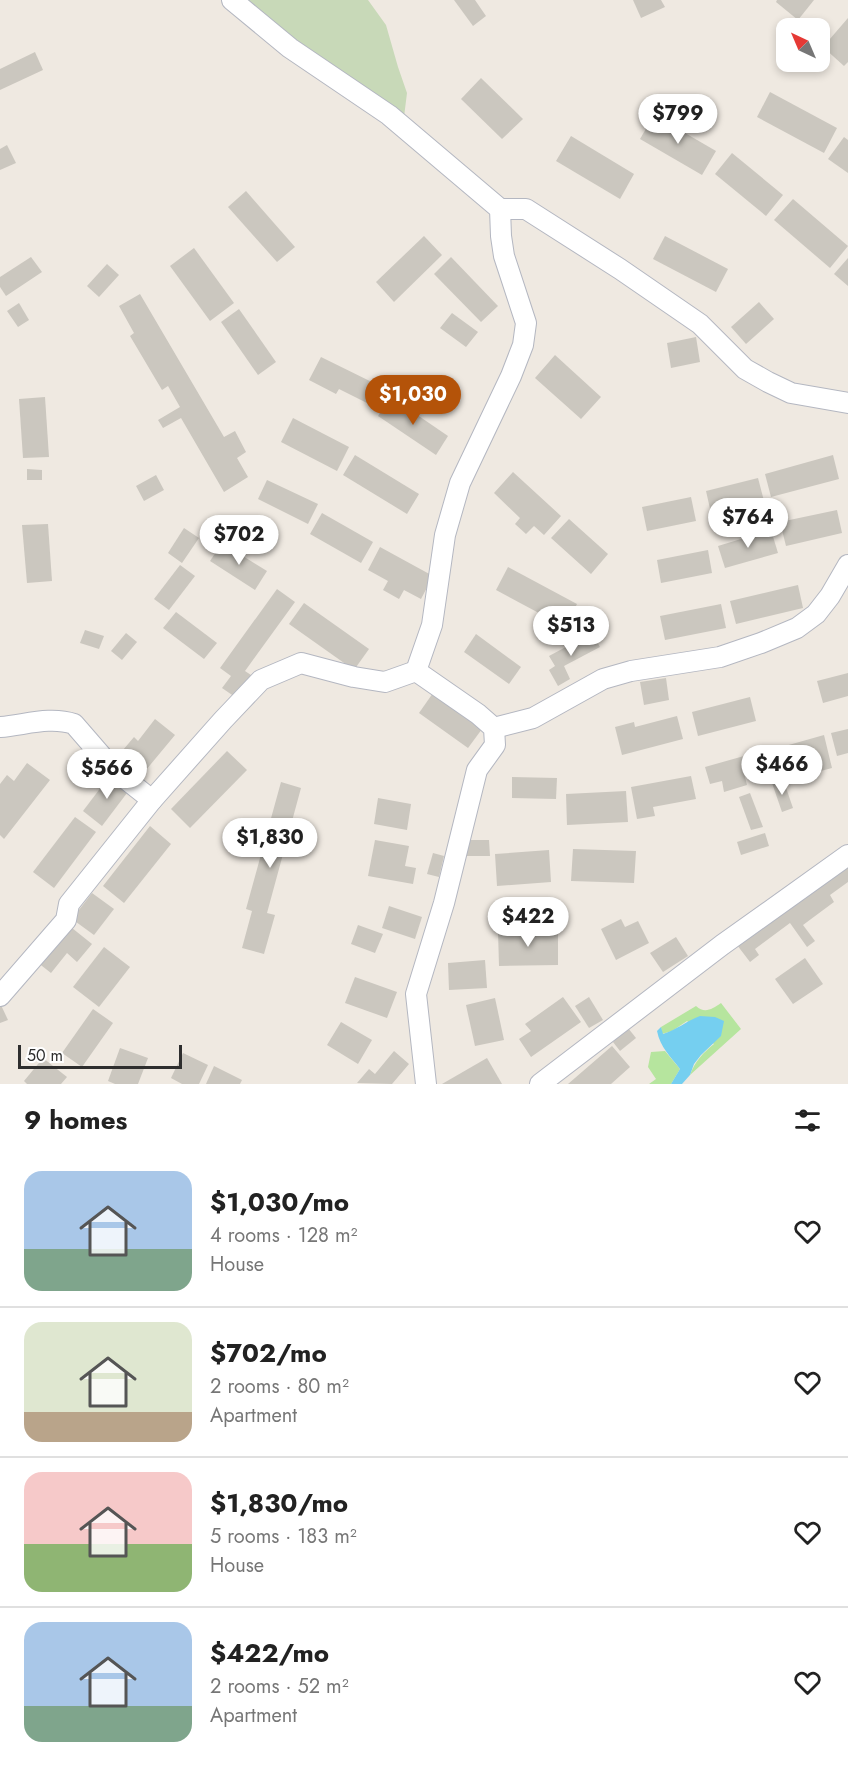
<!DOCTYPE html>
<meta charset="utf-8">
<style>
body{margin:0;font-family:Jost,sans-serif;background:#f2f2f2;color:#222;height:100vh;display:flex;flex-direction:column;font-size:22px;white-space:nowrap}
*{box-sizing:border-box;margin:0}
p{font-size:20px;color:#767676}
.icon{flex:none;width:33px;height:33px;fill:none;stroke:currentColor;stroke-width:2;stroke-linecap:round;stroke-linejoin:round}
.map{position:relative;height:1084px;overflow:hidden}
.sheet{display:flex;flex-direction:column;background:#fff;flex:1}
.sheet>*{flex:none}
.needle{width:39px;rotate:316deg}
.buttons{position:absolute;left:776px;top:18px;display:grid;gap:12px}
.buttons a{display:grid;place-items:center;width:54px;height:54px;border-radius:12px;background:#fff;box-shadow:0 3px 9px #0003;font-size:30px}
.scale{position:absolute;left:18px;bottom:15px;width:164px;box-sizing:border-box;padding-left:6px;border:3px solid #2e2e2e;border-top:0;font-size:16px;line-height:21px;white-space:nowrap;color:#2e2e2e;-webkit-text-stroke:4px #fff;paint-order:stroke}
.price{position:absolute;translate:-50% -51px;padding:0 14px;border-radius:21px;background:#fff;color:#222;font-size:20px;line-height:39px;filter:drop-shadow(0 2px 3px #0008)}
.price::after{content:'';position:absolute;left:50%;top:36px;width:18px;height:14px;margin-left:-9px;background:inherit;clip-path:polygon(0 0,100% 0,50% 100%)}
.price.current{background:#b45309;color:#fff}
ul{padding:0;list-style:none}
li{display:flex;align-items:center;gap:18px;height:150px;padding:0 24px}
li+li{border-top:2px solid #e0e0e0}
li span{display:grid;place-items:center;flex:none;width:168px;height:120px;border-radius:18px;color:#555}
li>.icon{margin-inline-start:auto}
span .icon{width:72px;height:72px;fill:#fffc;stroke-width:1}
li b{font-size:26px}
h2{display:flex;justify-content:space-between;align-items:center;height:72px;padding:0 24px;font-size:26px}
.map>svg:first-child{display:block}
</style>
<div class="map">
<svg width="848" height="1084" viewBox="0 0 848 1084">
<rect width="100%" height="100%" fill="#efe9e1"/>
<g fill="#b6e59e">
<path d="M721 1003 741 1029 690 1075C695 1061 703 1053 714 1044L687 1021 672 1031 662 1034 661 1027 696 1006C705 1014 712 1009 721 1003Z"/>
<polygon points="665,1051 680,1069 671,1084 649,1084 656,1079 648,1067 651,1052"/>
</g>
<polygon fill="#c8d9b8" points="240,0 368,0 386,25 398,67 407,93 404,117"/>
<path fill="#75cff0" d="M700 1016 715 1017 724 1021 721 1036 701 1055 694 1064 690 1075 682 1084H671L680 1069C671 1057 660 1047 657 1031L661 1027 663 1034C676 1030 687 1021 700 1016Z"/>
<g fill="#cbc7bf">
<polygon points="454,0 475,0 486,16 473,26"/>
<polygon points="633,0 661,0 665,7 641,18"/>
<polygon points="777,0 814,0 798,20 776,2"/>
<polygon points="848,18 848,62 844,66 823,47"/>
<polygon points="35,52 43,70 0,90 0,69"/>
<polygon points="481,78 523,119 502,139 461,99"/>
<polygon points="770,92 837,128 824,153 757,117"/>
<polygon points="654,115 716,151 702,175 640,139"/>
<polygon points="571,136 634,174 620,199 556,161"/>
<polygon points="844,137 848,140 848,173 828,159"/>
<polygon points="7,145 16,163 0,170 0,149"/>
<polygon points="732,153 783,195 766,216 715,174"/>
<polygon points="246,191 295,247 277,262 228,207"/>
<polygon points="793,199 848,246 830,268 774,220"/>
<polygon points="424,236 442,255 394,302 376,282"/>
<polygon points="665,236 728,269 716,292 653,259"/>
<polygon points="194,248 234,303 210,321 170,266"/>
<polygon points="31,257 42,272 6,296 0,287 0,277"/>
<polygon points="451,257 498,306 481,322 434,274"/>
<polygon points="848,258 848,286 834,274"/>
<polygon points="107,264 119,275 99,297 87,286"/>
<polygon points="140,294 224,437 235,431 246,452 237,458 248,477 224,492 181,418 163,428 158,420 180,407 168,386 162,390 130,336 134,333 119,306"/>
<polygon points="759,302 774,319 746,344 731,327"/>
<polygon points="19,303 29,320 18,327 7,311"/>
<polygon points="239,309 276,362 258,375 221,322"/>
<polygon points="452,313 478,332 466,347 440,328"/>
<polygon points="696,337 700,362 671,368 667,343"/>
<polygon points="555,355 601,397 581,419 535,378"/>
<polygon points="321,357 386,389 377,408 339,389 336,394 309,380"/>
<polygon points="45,397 49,457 23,458 19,399"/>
<polygon points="391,397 448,436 436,455 378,416"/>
<polygon points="293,418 349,447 337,471 281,442"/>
<polygon points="355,455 419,494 407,514 343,475"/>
<polygon points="833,455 839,479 771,497 765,474"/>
<polygon points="27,469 42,470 42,480 27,480"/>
<polygon points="513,472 561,516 544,535 534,526 526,534 515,524 520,518 494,493"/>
<polygon points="156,475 164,490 144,501 136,486"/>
<polygon points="758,478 764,501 711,513 706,491"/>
<polygon points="267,480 318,504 308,524 258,499"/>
<polygon points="691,497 696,521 647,531 642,507"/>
<polygon points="837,510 842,533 786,546 780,522"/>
<polygon points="322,513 373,542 361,563 310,534"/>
<polygon points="569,519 608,554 591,574 551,538"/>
<polygon points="48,524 52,581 27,583 22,525"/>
<polygon points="184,528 199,538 182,563 168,553"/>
<polygon points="771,530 778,553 725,568 718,546"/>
<polygon points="222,543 267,571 255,590 210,561"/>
<polygon points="380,547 433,576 421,599 404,590 399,599 383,590 388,581 368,570"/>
<polygon points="708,550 712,573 661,583 657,560"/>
<polygon points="180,565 195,576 169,610 154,599"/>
<polygon points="508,567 577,604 565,627 496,590"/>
<polygon points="798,585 803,608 736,624 730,601"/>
<polygon points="277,589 295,602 245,671 254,677 238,699 222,688 231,676 220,668"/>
<polygon points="304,603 369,649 354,670 289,624"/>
<polygon points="721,604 726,628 665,640 660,616"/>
<polygon points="176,612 217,643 204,659 163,628"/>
<polygon points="85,630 104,636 99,649 80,643"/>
<polygon points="126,633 137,642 122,660 111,651"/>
<polygon points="592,633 600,647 564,666 570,679 558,686 549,670 555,666 549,656"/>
<polygon points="476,634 521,667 509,684 464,652"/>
<polygon points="848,673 848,696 823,703 817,681"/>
<polygon points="666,678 669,700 644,705 640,682"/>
<polygon points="433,693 482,729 468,748 419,713"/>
<polygon points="750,697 756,721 698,736 692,712"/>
<polygon points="677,716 683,739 622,755 615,727 634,722 635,727"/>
<polygon points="155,719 175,735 136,782 112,763 134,737 138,741"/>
<polygon points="848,729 848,753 837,756 831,733"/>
<polygon points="824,735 832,768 802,776 799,764 776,770 771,750"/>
<polygon points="227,751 247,770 190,828 171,809"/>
<polygon points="751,754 756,770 744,773 747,785 724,792 722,781 710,784 705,767"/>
<polygon points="27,763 50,780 4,839 0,835 0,784 7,775 14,781"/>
<polygon points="111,774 130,789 102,826 83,811"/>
<polygon points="691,776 696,799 653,807 655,816 637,819 631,787"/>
<polygon points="512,777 557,778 556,799 512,798"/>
<polygon points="783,779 793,808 782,812 772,783"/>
<polygon points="281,782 301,788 267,913 275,915 264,954 242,948 252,911 246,909"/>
<polygon points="626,791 628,822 567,825 566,794"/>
<polygon points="750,793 763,827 751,830 739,797"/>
<polygon points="378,798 411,804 407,830 374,824"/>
<polygon points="75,817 96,832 54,888 33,872"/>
<polygon points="150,826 171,844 124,903 103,886"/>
<polygon points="765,833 769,846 741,855 737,842"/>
<polygon points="375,840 409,846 405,866 416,868 413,884 368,876"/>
<polygon points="465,840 489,840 490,856 465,856"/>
<polygon points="573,849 636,851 634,883 571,881"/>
<polygon points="549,850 551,882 497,886 495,854"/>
<polygon points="433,853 444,856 439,877 427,874"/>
<polygon points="848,865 848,882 830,895 834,902 803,925 815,941 807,947 790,923 755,949 759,955 750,962 737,945"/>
<polygon points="92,893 114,909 94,935 72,919"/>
<polygon points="389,906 422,917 415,939 382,928"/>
<polygon points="621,919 625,927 638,921 649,943 616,960 601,929"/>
<polygon points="67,924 92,944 77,962 67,953 51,973 37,962"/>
<polygon points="358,925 383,934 375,953 351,944"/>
<polygon points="558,930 558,965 499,966 498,931"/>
<polygon points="676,937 688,956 663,972 650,953"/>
<polygon points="104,947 130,967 99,1007 73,987"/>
<polygon points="805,958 823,984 793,1004 775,979"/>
<polygon points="485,960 487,988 449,990 448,963"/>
<polygon points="355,977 397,992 387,1018 345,1003"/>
<polygon points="563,997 581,1022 531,1057 519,1039 531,1031 525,1024"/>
<polygon points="589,997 603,1020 589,1028 575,1006"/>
<polygon points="495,998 504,1040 475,1046 466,1005"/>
<polygon points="0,1003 8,1020 0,1023"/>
<polygon points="93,1009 113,1023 82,1067 62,1053"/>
<polygon points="341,1022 372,1040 358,1064 327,1045"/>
<polygon points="628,1028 636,1038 620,1051 613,1042"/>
<polygon points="612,1046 630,1067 611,1084 568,1084"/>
<polygon points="120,1048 148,1058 138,1084 115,1084 108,1081"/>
<polygon points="394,1051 409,1064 392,1084 357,1083 369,1069 375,1074"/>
<polygon points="183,1053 208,1065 199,1084 182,1084 171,1078"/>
<polygon points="43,1058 67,1077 61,1084 27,1084 24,1081"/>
<polygon points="487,1058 502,1084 442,1084"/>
<polygon points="214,1066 242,1080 240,1084 206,1084"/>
</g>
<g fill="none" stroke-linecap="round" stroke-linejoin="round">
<defs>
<g id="minor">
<polyline points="232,0 290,48 389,115 500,209 501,236 504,256 526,323 523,345 511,376 460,483 445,535 432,625 416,671 478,714 494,728 495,745 477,770 444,903 416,994 426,1084"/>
<polyline points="500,209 526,209 620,269 700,324 745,369 768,382 791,393 848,403"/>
<path d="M0 727C25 725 50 716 74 724L113 769 152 800"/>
<polyline points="494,728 533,718 603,679 631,671 720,657 761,643 797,628 816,614 830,596 848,565"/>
<polyline points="0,996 66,920 69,904 152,800 223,720 261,680 301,663 354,677 385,682 416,671"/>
<polyline points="540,1084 722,945 848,855"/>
</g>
</defs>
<use href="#minor" stroke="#b4b7c1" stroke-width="22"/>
<use href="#minor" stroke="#fff" stroke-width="20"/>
</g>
</svg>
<div class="buttons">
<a><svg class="needle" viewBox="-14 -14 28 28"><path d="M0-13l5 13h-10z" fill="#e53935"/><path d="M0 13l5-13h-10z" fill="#767676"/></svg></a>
</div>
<div class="scale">50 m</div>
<b class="price" style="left:678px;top:145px">$799</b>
<b class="price current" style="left:413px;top:426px">$1,030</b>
<b class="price" style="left:748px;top:549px">$764</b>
<b class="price" style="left:239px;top:566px">$702</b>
<b class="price" style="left:571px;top:657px">$513</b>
<b class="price" style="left:782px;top:796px">$466</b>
<b class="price" style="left:107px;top:800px">$566</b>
<b class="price" style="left:270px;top:869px">$1,830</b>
<b class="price" style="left:528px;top:948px">$422</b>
</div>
<section class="sheet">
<h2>9 homes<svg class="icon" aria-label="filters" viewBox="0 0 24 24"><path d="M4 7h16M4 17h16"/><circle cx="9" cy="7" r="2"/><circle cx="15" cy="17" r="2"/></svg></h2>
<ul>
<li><span style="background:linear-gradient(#a9c7e8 65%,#7fa58c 0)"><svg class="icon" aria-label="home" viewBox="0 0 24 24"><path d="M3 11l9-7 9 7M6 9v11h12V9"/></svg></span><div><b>$1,030/mo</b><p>4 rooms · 128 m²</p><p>House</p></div><svg class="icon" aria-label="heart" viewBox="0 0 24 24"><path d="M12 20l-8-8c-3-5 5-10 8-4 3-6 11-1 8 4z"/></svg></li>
<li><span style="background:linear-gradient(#dfe7d0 75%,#b9a48a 0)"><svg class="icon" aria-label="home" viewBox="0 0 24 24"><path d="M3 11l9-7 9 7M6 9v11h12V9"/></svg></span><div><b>$702/mo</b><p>2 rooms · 80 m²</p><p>Apartment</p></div><svg class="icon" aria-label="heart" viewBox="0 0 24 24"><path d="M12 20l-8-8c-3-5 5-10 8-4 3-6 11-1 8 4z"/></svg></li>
<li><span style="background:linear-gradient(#f6c9c9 60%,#8fb573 0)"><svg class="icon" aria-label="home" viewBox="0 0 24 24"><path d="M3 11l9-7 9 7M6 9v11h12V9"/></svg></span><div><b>$1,830/mo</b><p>5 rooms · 183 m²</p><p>House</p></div><svg class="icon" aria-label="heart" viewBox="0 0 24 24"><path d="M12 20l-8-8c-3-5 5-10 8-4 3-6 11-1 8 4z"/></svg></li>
<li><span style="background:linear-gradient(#a9c7e8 70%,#7fa58c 0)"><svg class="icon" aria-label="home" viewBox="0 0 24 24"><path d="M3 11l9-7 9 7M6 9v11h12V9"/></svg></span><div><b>$422/mo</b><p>2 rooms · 52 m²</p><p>Apartment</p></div><svg class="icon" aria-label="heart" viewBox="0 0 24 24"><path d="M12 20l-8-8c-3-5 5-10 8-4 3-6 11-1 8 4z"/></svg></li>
</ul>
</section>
